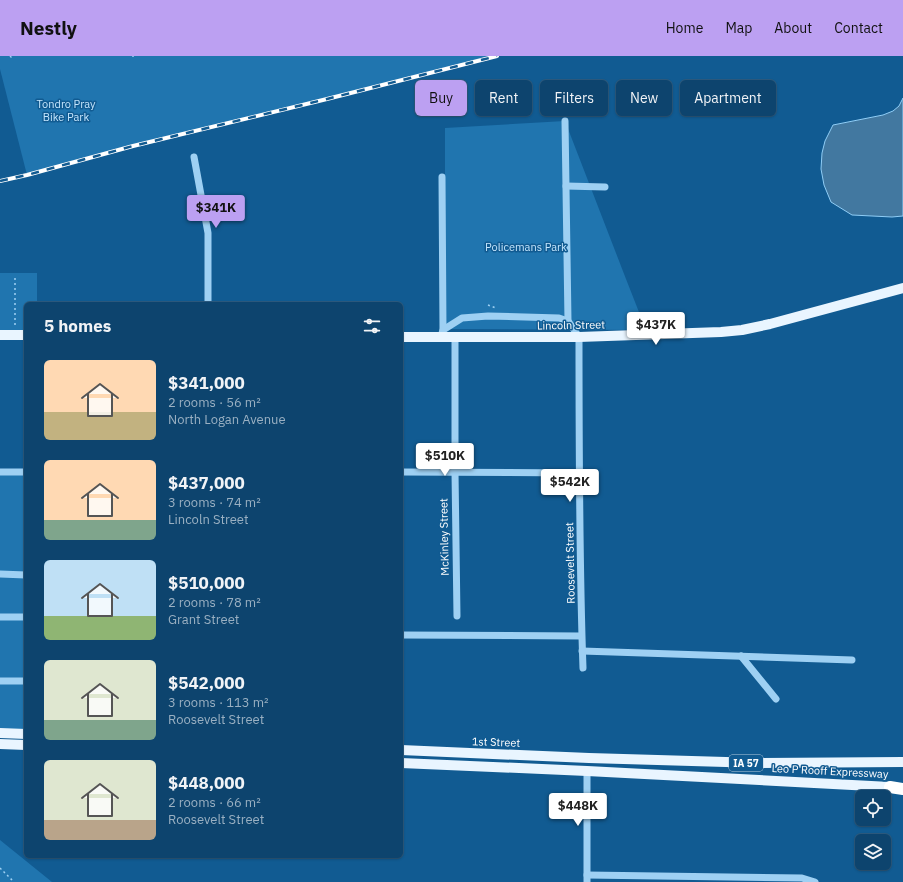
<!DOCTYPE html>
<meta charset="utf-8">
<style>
body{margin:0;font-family:"IBM Plex Sans",sans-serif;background:#1b4e76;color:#f1f3f6;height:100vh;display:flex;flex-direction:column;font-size:15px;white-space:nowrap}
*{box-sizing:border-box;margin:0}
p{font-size:13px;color:#9ab0c2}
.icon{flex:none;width:22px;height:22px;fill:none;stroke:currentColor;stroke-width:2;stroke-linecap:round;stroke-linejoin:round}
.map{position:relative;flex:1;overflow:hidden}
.sheet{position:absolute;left:24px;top:246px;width:379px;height:556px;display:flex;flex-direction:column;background:#0d446e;border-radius:6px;box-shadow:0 1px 3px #0004,0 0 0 1px #2d5c81}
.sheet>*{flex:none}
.top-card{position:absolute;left:415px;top:24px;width:380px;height:36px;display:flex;gap:8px}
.fabs{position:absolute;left:855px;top:734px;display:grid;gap:8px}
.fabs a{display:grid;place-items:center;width:36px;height:36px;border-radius:6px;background:#0d446e;box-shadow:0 1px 3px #0004,0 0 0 1px #2d5c81;font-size:20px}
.price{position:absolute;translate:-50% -34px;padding:0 9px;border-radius:4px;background:#fff;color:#222;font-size:13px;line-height:26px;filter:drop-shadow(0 1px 2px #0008)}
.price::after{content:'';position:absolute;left:50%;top:24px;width:12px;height:9px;margin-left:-6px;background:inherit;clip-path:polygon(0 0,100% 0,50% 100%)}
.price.active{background:#bca0f2;color:#111}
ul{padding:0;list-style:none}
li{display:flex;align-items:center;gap:12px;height:100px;padding:0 20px}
li span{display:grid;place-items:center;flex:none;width:112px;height:80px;border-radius:6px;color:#555}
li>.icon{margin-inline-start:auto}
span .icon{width:48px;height:48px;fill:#fffc;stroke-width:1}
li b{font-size:17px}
h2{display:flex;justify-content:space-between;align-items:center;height:48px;padding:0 20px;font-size:17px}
.chip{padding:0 14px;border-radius:6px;background:#0d446e;box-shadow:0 1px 3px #0004,0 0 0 1px #2d5c81;font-size:14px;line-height:36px}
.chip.active{background:#bca0f2;color:#111}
header{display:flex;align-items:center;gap:24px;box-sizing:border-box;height:56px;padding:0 20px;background:#bca0f2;color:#111}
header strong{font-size:19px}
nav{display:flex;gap:22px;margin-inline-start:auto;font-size:14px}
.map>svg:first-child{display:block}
</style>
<header>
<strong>Nestly</strong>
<nav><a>Home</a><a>Map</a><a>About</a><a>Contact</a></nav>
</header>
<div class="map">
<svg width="903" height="826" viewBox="0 0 903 826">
<rect width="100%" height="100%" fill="#115b92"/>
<g fill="#2075af">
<polygon points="0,0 497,0 27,119 0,13"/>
<polygon points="565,65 626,223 646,274 445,273 445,72"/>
<polygon points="0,217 37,217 37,248 26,248 26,279 0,279"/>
<polygon points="0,416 26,416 26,676 0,675"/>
<polygon points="0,784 52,826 0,826"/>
</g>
<polygon fill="#4278a0" stroke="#8fcdf6" points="903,42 903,160 892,161 852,159 831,146 824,129 821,113 822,97 825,85 833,69 883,59 893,55 899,50"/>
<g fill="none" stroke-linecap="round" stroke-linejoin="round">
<g stroke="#9ed0f3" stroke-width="1.5" stroke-dasharray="2 3" stroke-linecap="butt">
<polyline points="10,0 11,1 14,0"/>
<polyline points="133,0 133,1"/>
<polyline points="15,222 15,269"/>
<polyline points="488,249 496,252"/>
<polyline points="0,812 14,826"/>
</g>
<g stroke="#9ed0f3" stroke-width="7">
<path d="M565 65 568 265 579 281C579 392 579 502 583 612"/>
<polyline points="194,101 208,177 208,248"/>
<polyline points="442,121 443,274"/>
<polyline points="566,130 605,131"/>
<polyline points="442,277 443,274 462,262 488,260 559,262 568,265"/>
<polyline points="455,281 455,416 457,560"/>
<polyline points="0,416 26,416"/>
<polyline points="401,416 579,417"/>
<polyline points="0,518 26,519"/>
<polyline points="0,561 26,561"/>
<polyline points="401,579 581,580"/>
<polyline points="582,595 852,604"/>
<polyline points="741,600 776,643"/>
<polyline points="0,625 26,625"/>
<polyline points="587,819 802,822 815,826"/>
<polyline points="587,826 587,715"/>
</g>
<g stroke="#e9f5ff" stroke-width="10">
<polyline points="0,279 26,279"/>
<polyline points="401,281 579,281 721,276 742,274 770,268 903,232"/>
<polyline points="0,677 26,678"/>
<polyline points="0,688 26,689"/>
<polyline points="401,694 589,702 760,707 903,706"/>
<polyline points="401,707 587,715 890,731"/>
</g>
<polyline stroke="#fff" stroke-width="12" points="890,731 903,733"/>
<defs>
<polyline id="rail" points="0,125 27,119 133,90 327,43 497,0"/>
</defs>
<use href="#rail" stroke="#fff" stroke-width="4"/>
<use href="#rail" stroke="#115b92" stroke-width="2.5" stroke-dasharray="8" stroke-linecap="butt"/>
</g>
<g text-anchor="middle" stroke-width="3" stroke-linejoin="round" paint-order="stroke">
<rect fill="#115b92" stroke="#b8cede" stroke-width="1" x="729" y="699" width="34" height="16" rx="3"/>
<g font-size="10" font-weight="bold" fill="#fff">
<text x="746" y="711">IA 57</text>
</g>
<g font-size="11" fill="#c5e6fd" stroke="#115b92">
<text x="66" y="52">Tondro Pray<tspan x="66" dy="13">Bike Park</tspan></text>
<text x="526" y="195">Policemans Park</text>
</g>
<g font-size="11" fill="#fff" stroke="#115b92">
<text transform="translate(571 269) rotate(-1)" y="4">Lincoln Street</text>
<text transform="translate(444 481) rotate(-91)" y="4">McKinley Street</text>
<text transform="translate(570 507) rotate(-91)" y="4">Roosevelt Street</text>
<text transform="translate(496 686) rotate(2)" y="4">1st Street</text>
<text transform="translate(830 715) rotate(3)" y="4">Leo P Rooff Expressway</text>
</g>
</g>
</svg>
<div class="fabs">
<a><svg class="icon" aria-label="locate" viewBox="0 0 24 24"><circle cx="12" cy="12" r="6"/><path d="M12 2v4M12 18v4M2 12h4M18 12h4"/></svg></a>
<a><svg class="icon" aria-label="layers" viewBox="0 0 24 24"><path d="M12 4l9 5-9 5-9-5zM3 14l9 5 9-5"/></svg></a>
</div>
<b class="price active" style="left:216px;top:173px">$341K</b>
<b class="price" style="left:656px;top:290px">$437K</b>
<b class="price" style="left:445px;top:421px">$510K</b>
<b class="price" style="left:570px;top:447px">$542K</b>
<b class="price" style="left:578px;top:771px">$448K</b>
<div class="top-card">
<a class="chip active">Buy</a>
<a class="chip">Rent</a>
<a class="chip">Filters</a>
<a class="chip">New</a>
<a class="chip">Apartment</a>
</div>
<section class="sheet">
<h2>5 homes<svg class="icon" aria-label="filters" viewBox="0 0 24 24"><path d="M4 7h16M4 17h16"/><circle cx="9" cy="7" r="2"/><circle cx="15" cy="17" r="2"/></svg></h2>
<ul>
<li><span style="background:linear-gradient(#ffd9b3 65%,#c2b280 0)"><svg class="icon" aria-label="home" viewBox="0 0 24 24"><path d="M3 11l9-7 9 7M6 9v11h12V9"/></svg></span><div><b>$341,000</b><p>2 rooms · 56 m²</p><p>North Logan Avenue</p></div></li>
<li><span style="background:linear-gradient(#ffd9b3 75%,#7fa58c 0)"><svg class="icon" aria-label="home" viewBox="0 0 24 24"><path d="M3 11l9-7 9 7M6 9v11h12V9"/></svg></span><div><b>$437,000</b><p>3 rooms · 74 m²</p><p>Lincoln Street</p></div></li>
<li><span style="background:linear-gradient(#bfe0f5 70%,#8fb573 0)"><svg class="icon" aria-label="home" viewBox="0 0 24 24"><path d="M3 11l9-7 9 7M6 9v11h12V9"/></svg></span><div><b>$510,000</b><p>2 rooms · 78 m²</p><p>Grant Street</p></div></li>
<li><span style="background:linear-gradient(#dfe7d0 75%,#7fa58c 0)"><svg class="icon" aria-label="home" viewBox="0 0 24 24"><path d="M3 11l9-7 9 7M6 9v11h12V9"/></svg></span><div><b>$542,000</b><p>3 rooms · 113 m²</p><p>Roosevelt Street</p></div></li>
<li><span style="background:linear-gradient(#dfe7d0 75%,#b9a48a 0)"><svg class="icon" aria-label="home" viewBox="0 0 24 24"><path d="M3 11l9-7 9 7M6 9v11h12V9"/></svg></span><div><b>$448,000</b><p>2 rooms · 66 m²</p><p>Roosevelt Street</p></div></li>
</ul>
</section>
</div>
